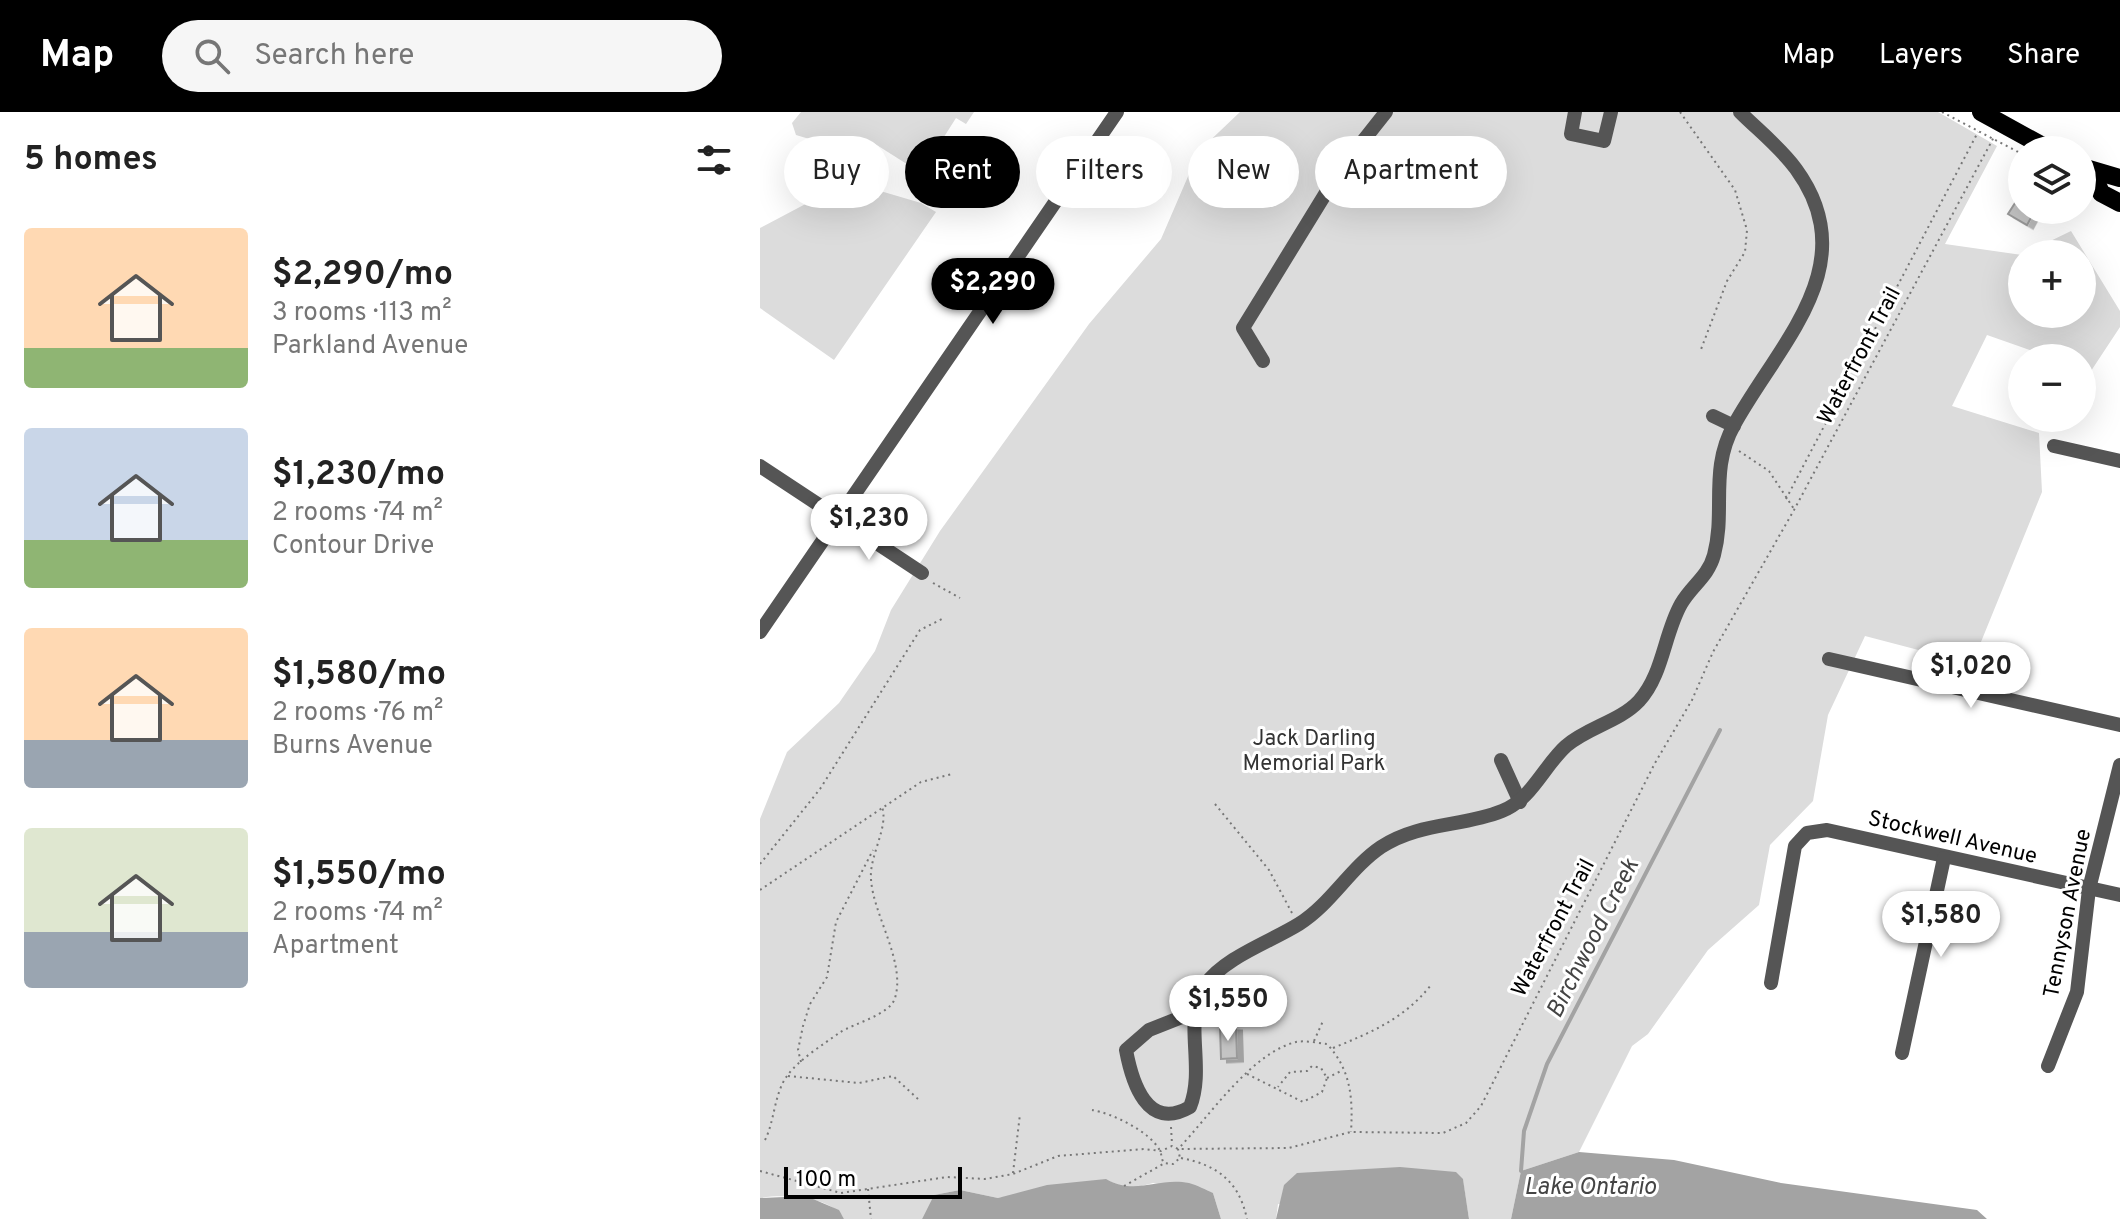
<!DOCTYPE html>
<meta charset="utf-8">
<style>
body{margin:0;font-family:Overpass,sans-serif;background:#f6f6f6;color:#222;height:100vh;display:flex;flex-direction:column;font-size:30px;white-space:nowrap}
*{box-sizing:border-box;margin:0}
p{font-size:26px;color:#767676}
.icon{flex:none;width:44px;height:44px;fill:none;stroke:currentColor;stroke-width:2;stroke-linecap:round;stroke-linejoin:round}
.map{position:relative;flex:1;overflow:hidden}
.details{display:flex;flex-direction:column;background:#fff;width:760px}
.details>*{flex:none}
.guide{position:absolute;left:24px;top:24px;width:760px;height:72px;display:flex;gap:16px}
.tools{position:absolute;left:1248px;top:24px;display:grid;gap:16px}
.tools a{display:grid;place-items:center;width:88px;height:88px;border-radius:50%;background:#fff;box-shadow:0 8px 32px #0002;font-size:40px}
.scale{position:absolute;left:24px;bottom:20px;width:178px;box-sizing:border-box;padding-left:8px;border:4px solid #000;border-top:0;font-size:22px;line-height:28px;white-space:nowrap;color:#000;-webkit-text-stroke:6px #fff;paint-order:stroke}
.price{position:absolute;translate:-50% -68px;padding:0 18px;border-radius:28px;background:#fff;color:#222;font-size:26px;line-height:52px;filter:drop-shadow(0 2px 4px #0008)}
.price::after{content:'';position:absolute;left:50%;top:48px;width:24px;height:18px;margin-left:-12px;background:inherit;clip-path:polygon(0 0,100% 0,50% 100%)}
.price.on{background:#000;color:#fff}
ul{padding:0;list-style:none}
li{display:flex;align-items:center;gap:24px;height:200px;padding:0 24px}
li span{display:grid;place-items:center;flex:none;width:224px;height:160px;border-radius:8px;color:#555}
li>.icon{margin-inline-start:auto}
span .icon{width:96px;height:96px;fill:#fffc;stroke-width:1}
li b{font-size:34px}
h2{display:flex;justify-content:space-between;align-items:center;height:96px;padding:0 24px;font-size:34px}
.chip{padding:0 28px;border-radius:36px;background:#fff;box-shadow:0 8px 32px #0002;font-size:28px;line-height:72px}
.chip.on{background:#000;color:#fff}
header{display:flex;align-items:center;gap:48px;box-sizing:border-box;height:112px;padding:0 40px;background:#000;color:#fff}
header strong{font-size:38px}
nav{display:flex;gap:44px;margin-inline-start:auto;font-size:28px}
.search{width:560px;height:72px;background:#f6f6f6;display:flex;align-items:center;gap:20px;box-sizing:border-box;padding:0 28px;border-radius:44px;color:#767676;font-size:30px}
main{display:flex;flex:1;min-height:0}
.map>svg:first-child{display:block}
</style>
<header>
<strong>Map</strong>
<div class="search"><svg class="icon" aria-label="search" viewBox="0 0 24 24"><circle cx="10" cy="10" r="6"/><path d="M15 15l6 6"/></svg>Search here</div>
<nav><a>Map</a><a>Layers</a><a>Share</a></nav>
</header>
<main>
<section class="details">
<h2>5 homes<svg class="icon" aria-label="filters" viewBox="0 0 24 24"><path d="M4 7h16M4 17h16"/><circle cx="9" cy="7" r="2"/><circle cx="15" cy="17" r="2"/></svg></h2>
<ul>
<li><span style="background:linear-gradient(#ffd9b3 75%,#8fb573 0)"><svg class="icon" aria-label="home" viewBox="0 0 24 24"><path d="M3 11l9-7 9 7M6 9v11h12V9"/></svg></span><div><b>$2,290/mo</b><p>3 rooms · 113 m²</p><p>Parkland Avenue</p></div></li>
<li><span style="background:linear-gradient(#c9d6e8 70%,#8fb573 0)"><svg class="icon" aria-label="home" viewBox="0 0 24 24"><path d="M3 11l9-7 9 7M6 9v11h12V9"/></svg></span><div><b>$1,230/mo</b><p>2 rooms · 74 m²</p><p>Contour Drive</p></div></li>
<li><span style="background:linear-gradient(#ffd9b3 70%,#9aa5b1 0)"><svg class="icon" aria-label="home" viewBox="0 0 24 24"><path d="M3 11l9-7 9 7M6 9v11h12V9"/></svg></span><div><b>$1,580/mo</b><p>2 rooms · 76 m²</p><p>Burns Avenue</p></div></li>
<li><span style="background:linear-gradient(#dfe7d0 65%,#9aa5b1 0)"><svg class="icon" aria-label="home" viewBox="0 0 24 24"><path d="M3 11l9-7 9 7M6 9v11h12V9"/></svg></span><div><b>$1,550/mo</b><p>2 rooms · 74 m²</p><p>Apartment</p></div></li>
</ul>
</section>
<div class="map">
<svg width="1360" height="1107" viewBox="0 0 1360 1107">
<defs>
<filter id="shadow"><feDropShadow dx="6" dy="3.5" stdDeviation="0" flood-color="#0004"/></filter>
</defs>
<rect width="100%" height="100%" fill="#fff"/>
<g fill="#dcdcdc">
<polygon points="41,0 214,0 206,12 196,6 161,61 112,30 106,44 36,23 32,11"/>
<path d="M480 0H1178L1237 34 1185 132 1262 143V202H1322V142H1264L1311 119 1360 199V215L1331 259 1322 256V246H1293L1227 223 1192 294 1279 321 1282 380 1212 552 1105 524 1068 603 1053 689 1010 733 999 793 948 838 888 922 872 934 819 1040 761 1059 751 1107H709L703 1068 518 1092 516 1107H461L453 1081 393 1071 370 1077 346 1068 238 1086 200 1078 174 1083 162 1107H84C71 1084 25 1082 0 1086V707L27 640 79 591 115 539 131 498 180 419 329 212 401 127 439 39Z"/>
<polygon points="56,60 161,91 176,100 74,248 0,196 0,116 55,87"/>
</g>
<g fill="#a3a3a3">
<polygon points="819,1040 914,1048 1021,1071 1217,1098 1227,1107 751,1107 761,1059"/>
<polygon points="640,1055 696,1060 703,1067 709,1107 516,1107 524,1073 537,1061"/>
<path d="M346 1067C376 1084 397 1065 429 1071 437 1073 446 1078 453 1081L461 1107H162L174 1083 200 1078 238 1086 287 1073Z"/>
<polygon points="46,1084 79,1098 84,1107 0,1107 0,1086"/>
</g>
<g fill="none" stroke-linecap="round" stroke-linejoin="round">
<polyline stroke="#a3a3a3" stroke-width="4" points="761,1059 764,1019 787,952 960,618"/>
</g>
<g fill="#c4c4c4" stroke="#999" stroke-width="2" filter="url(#shadow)">
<polygon points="1255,91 1273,102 1267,113 1248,102"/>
<polygon points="460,915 476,915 477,946 461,947"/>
</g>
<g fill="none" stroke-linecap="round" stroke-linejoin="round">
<g stroke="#777" stroke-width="2" stroke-dasharray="2 4" stroke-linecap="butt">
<polyline points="920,0 975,78 987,118 985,140 967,169 940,240"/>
<polyline points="1182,0 1262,42"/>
<polyline points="979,339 1009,359 1034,397"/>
<polyline points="1026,387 1218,20"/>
<polyline points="173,471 200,486"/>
<polyline points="455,692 509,758 532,801"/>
<polyline points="0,752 60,677 160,518 182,507"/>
<polyline points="0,778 161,670 192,662"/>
<polyline points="554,929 563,909"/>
<path d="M573 936C612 920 644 907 671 873"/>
<polyline points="41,950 38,938 43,914 50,892 67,865 76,810 113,738"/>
<polyline points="487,962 543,990 562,980 567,966 561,956 552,954 547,959 530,960 518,975"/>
<polyline points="28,964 99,971 133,964 158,987"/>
<polyline points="567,966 583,958"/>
<path d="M332 998C352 1001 391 1020 400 1039 402 1043 401 1047 404 1051L413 1052 420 1046 418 1037C449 1005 491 941 536 930 545 928 557 931 567 932 591 958 593 986 591 1020"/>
<polyline points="411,1015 412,1032"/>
<path d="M5 1028C15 1008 14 982 27 964 38 948 64 932 79 921 94 911 130 903 135 886 146 850 113 803 111 767 109 744 129 715 122 695"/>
<path d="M421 1046C457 1053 479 1069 487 1107"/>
<polyline points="0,1059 81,1081 187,1065 225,1067 253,1062 298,1044 384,1037 401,1039 412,1034 418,1037 529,1036 591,1020 683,1021 706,1011 721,994 895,651 932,588 953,540 1034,398 1235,23"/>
<polyline points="253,1061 260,1002"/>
<polyline points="364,1074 403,1052"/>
<polyline points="108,1077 111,1107"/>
</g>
<g stroke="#555" stroke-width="14">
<polyline points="815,0 811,22 844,29 851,0"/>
<polyline points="503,249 483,216 580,58 626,0"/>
<polyline points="953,304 974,314"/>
<polyline points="1294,334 1360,349"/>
<polyline points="0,354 162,461"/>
<polyline points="0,520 357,0"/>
<polyline points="1069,547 1360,613"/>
<polyline points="741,648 760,690"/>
<polyline points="1011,871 1035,734 1047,721 1067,718 1360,783"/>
<path d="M432 901 389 918 366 938C372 970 387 1020 430 995 446 955 422 906 445 873 465 845 510 830 539 812 571 792 590 756 621 735 659 710 702 715 742 699 772 687 783 655 806 634 828 615 859 610 879 589 903 563 904 522 921 492 932 473 948 465 954 443 966 398 949 358 974 313 1019 231 1106 153 1036 57 1021 36 998 18 980 0"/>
<polyline points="1142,941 1184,746"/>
<polyline points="1288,954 1317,880 1329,777 1360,653"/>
</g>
<g stroke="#000" stroke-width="18">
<polyline points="1221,0 1290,38"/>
<polyline points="1322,55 1360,66"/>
<polyline points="1333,61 1341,81 1360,91"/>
</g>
</g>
<g text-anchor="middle" stroke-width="6" stroke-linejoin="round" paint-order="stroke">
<g font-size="22" fill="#000" stroke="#fff">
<text transform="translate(1098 243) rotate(-62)" y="8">Waterfront Trail</text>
<text transform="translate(1193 724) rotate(13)" y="8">Stockwell Avenue</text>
<text transform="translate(1306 801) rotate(-79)" y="8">Tennyson Avenue</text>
<text transform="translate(792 815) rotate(-62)" y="8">Waterfront Trail</text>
</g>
<g font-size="22" fill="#333" stroke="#fff">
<text x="554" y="633">Jack Darling<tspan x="554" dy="25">Memorial Park</tspan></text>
</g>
<g font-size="24" font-style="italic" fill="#444" stroke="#fff">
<text transform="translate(832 826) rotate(-63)" y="8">Birchwood Creek</text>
<text x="830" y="1082">Lake Ontario</text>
</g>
</g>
</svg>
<div class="tools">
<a><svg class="icon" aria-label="layers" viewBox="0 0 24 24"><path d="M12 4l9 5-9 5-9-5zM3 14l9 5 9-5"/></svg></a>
<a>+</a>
<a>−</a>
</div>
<div class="scale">100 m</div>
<b class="price on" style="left:233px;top:214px">$2,290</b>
<b class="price" style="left:109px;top:450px">$1,230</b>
<b class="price" style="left:1211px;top:598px">$1,020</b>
<b class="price" style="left:1181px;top:847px">$1,580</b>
<b class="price" style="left:468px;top:931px">$1,550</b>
<div class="guide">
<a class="chip">Buy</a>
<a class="chip on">Rent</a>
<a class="chip">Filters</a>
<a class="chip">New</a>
<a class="chip">Apartment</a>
</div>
</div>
</main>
